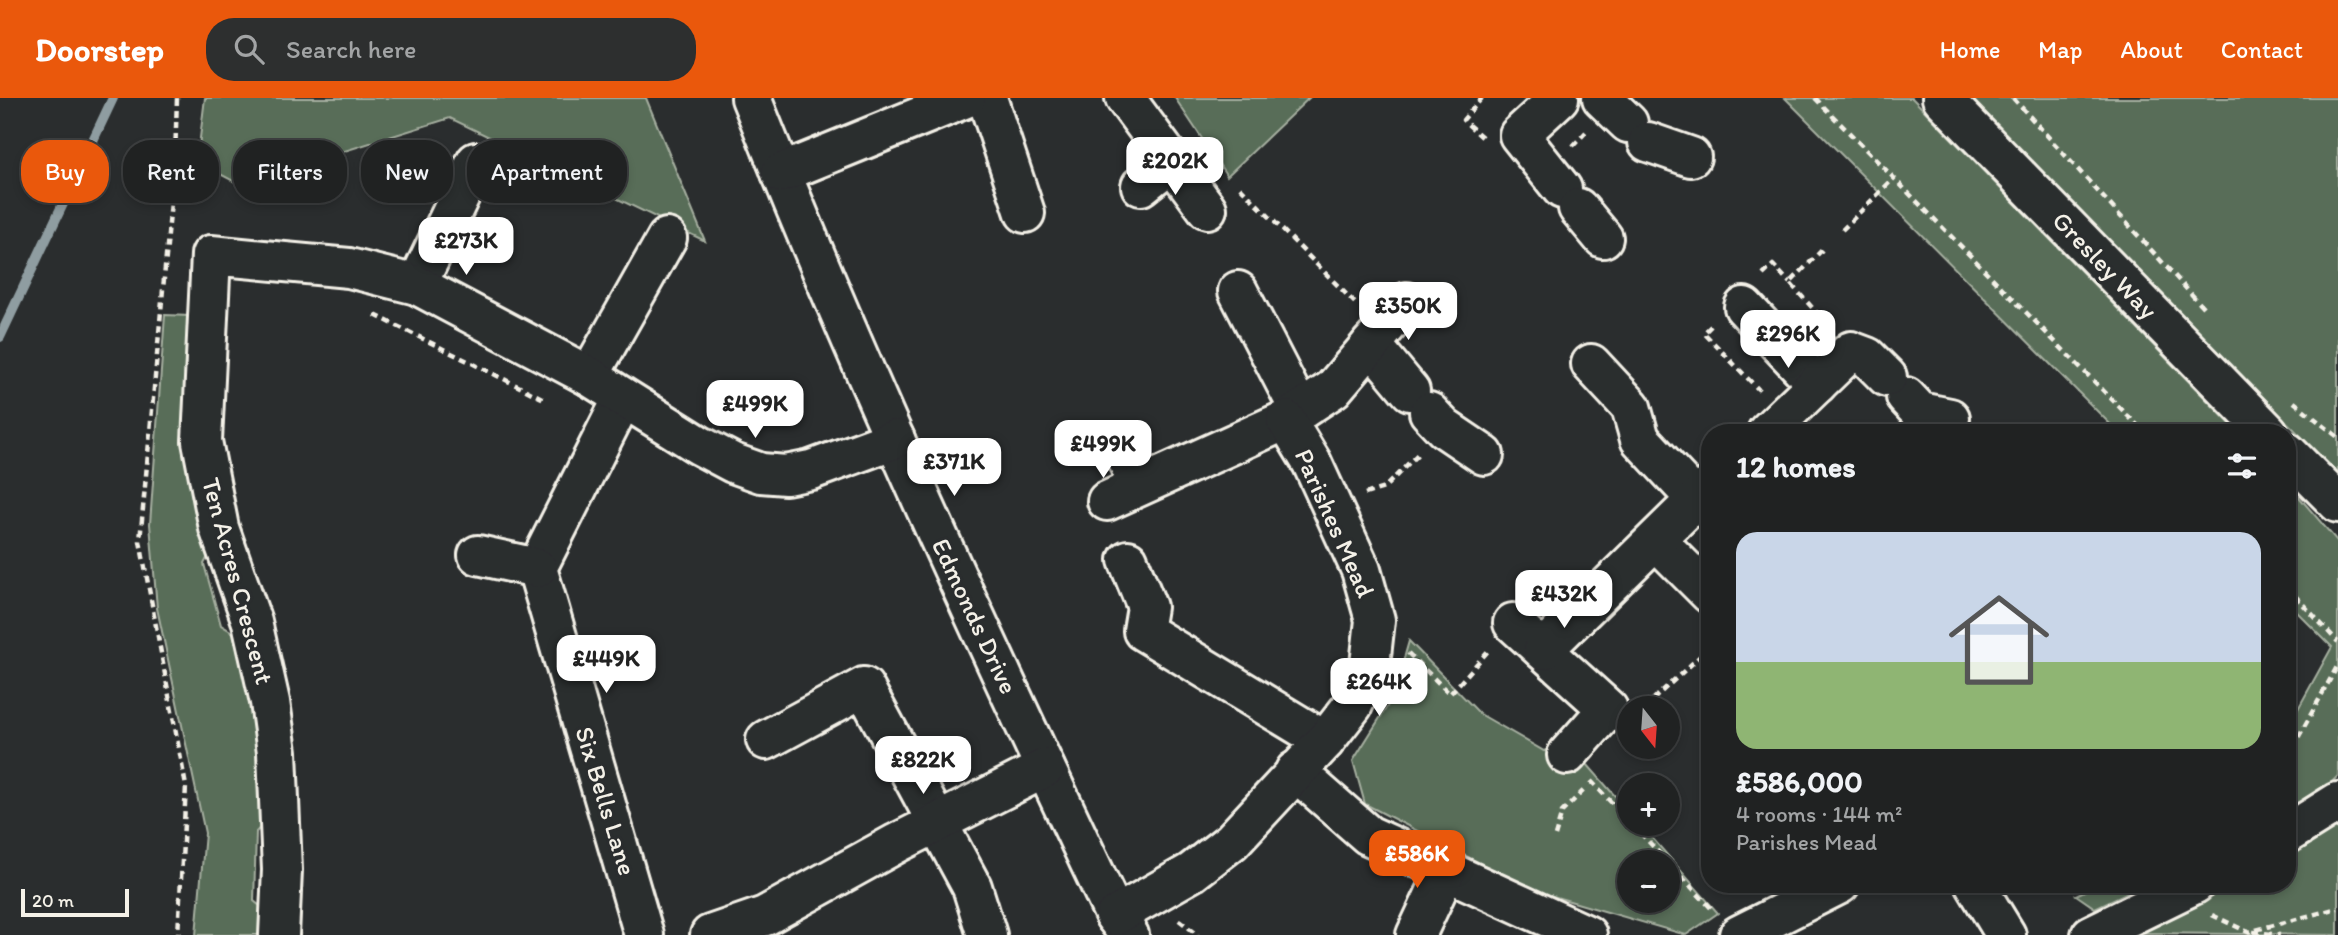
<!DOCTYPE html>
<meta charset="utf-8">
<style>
body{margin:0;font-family:Itim,sans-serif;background:#2d2f2f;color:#f1f3f6;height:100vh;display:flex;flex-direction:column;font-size:26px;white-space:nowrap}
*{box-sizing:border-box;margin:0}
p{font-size:23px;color:#a2a4a5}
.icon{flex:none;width:38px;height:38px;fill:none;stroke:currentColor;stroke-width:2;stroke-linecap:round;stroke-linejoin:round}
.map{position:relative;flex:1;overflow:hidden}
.sheet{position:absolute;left:1701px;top:326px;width:595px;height:469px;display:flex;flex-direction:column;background:#202222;border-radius:28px;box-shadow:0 4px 10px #0003,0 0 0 2px #3d3f40}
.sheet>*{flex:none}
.banner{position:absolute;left:21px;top:42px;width:665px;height:63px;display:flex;gap:14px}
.needle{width:46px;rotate:163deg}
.controls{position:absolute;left:1617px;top:598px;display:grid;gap:14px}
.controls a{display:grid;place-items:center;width:63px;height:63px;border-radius:50%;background:#202222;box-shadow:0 4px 10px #0003,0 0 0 2px #3d3f40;font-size:35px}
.scale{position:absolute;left:21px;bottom:18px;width:108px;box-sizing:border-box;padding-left:7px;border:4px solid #f4f1e8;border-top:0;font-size:19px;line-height:24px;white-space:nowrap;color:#f4f1e8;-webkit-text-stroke:5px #2a2d2e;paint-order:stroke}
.price{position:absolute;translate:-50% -60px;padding:0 16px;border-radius:14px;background:#fff;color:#222;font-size:23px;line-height:46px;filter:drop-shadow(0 2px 4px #0008)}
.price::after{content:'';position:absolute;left:50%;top:42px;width:21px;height:16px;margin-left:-10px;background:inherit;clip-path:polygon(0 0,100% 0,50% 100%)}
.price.selected{background:#ea580c;color:#fff}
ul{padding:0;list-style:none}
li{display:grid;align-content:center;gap:14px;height:371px;padding:0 35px}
li span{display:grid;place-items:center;height:217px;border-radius:21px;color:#555}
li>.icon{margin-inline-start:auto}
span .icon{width:126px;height:126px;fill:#fffc;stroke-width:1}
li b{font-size:30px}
h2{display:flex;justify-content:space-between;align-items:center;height:84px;padding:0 35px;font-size:30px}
.tag{padding:0 24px;border-radius:28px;background:#202222;box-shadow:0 4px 10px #0003,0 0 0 2px #3d3f40;font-size:24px;line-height:63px}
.tag.selected{background:#ea580c;color:#fff}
header{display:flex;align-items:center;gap:42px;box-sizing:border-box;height:98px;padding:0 35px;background:#ea580c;color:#fff}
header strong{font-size:33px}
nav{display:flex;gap:38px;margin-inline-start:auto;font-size:24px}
.search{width:490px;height:63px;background:#2d2f2f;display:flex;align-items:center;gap:18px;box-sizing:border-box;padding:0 24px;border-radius:28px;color:#a2a4a5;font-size:26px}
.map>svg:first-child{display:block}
</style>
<header>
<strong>Doorstep</strong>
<div class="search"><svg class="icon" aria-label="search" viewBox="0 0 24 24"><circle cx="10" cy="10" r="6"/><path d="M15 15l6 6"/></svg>Search here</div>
<nav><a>Home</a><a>Map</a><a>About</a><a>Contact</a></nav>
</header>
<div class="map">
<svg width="2338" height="837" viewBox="0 0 2338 837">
<rect width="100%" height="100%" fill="#2a2d2e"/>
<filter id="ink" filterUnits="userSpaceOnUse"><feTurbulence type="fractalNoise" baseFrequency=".0143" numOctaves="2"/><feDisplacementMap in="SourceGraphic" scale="14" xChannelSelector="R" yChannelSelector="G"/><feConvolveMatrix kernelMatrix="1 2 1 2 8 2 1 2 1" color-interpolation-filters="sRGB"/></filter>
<g filter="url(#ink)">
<g fill="#586d59" stroke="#a6afa0" stroke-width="2" fill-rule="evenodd">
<polygon points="205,0 646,0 705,143 450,20 239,86 197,64"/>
<polygon points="1175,0 1309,0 1227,78"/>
<polygon points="1785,0 1912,0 2238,334 2118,334"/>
<polygon points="1968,0 2338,0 2338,376"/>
<polygon points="165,217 190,218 186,281 187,346 212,451 204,466 221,527 237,537 257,621 267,722 256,734 254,803 266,813 268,837 196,837 205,735 157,510 150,426"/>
<polygon points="2287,385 2338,444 2338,678 2322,693 2287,716 2287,631 2332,549 2287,504"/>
<path d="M1409 543 1480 616 1544 653 1566 642 1629 714V726H1640L1718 815 1686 837 1532 792 1365 706 1353 663 1393 599ZM1629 765H1668V803H1629Z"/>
<polygon points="2338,727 2338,837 2130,835 2227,786 2287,786 2287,756"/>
<polygon points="2099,786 2145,786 2095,810 2076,797"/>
</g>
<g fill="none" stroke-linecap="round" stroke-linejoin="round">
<polyline stroke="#8f9da1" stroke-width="10" points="0,239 113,0"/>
<defs>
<g id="minor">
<path d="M751 0C861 277 987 548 1115 818L1129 837"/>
<polyline points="987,0 1025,115"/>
<polyline points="1125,0 1207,111"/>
<polyline points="1559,0 1519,37 1562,91"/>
<polyline points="1602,0 1628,25"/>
<polyline points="1942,0 2268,334"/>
<polyline points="1648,44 1691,59"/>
<polyline points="781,75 966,0"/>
<polyline points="1141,88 1171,64"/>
<polyline points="1578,110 1603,140"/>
<polyline points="417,187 476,64"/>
<polyline points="1238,193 1300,313"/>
<polyline points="1744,209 1817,286"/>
<polyline points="1371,246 1410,293"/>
<polyline points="1591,266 1631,309 1640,341 1696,401"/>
<polyline points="589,278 667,140"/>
<polyline points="1906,299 1920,314 1950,320"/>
<polyline points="623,300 537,470 644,837"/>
<polyline points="1429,314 1444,330 1484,357"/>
<polyline points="1767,334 1851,253 1867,259 1887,279"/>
<polyline points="1122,350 1139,388"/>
<polyline points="2287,354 2338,405"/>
<polyline points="1107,403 1286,322 1333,291 1407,204"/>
<polyline points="1656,442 1710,496"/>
<polyline points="478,457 537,470"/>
<polyline points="1128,462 1147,509 1143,533 1325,643"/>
<polyline points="1513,525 1608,611 1567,657"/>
<polyline points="1543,552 1710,388"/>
<polyline points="766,642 864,589 972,789 987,837"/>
<polyline points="1295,673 1368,737 1587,837"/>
<polyline points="2287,736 2338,704"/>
<polyline points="1975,786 2006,837"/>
<polyline points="1115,818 1192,774 1232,743 1325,643 1353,607 1370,567 1375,522 1361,472 1312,365 1286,322"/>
<polyline points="279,837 282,772 277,654 270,604 252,524 219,430 202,343 211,157 349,170 417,187 589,278 699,347 733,365 761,375 786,377 811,372 895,341"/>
<polyline points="710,837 765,818 897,745 1045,670"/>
<polyline points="1416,837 1446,773"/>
<polyline points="1739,837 1840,786"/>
<polyline points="2091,837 2195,786"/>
</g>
</defs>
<use href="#minor" stroke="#f4f1e8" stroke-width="44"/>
<g stroke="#f4f1e8" stroke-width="4.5" stroke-dasharray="7 5" stroke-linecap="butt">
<polyline points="177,0 175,60 140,443 186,688 178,837"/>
<polyline points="1815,0 2144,334"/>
<polyline points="2013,0 2203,209"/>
<polyline points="1482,39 1463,22 1482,0"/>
<polyline points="1573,48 1586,34"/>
<polyline points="1240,89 1357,207"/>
<polyline points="1842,132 1894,80"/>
<polyline points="1822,152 1790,185 1826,225"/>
<polyline points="1763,177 1773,167 1790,185"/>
<polyline points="375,217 546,302"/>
<polyline points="1711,228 1704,235 1759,292"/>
<polyline points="2294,304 2338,339"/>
<polyline points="1365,396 1384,390 1418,356"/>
<polyline points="2287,489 2338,544"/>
<polyline points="1408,555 1450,596 1489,552"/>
<polyline points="1644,604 1647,607 1710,549"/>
<polyline points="2287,660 2338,567"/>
<polyline points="1591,683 1629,723"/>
<polyline points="1632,726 1712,811"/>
<polyline points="1555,738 1562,714 1584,692"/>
<polyline points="2212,817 2248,834 2338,810"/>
<polyline points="1179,822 1198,837"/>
<polyline points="2253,834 2280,837"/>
</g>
<use href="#minor" stroke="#2a2d2e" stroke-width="38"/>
</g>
</g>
<g text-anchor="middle" stroke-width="6" stroke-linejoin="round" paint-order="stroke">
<g font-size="26" fill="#f4f1e8" stroke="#2a2d2e">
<text transform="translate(2105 167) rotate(46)" y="9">Gresley Way</text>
<text transform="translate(1335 425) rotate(66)" y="9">Parishes Mead</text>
<text transform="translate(238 483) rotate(75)" y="9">Ten Acres Crescent</text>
<text transform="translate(975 518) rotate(65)" y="9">Edmonds Drive</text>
<text transform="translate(606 703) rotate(73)" y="9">Six Bells Lane</text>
</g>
</g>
</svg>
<div class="controls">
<a><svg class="needle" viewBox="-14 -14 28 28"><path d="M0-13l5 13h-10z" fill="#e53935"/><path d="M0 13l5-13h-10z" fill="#a2a4a5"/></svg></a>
<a>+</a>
<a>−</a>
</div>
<div class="scale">20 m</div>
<b class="price" style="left:1175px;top:99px">£202K</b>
<b class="price" style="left:466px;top:179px">£273K</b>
<b class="price" style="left:1408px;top:244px">£350K</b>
<b class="price" style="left:1788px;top:272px">£296K</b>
<b class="price" style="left:755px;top:342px">£499K</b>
<b class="price" style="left:1103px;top:382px">£499K</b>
<b class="price" style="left:954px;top:400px">£371K</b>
<b class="price" style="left:1564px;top:532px">£432K</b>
<b class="price" style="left:606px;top:597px">£449K</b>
<b class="price" style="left:1379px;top:620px">£264K</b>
<b class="price" style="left:923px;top:698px">£822K</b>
<b class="price selected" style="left:1417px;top:792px">£586K</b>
<div class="banner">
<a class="tag selected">Buy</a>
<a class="tag">Rent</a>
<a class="tag">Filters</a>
<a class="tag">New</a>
<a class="tag">Apartment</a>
</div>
<section class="sheet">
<h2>12 homes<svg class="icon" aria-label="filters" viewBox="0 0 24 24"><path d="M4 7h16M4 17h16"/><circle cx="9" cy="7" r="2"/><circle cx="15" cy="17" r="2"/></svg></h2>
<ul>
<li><span style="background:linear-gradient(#c9d6e8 60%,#8fb573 0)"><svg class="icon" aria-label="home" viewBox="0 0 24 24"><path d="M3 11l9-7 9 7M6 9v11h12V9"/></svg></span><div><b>£586,000</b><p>4 rooms · 144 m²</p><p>Parishes Mead</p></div></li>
</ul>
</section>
</div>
